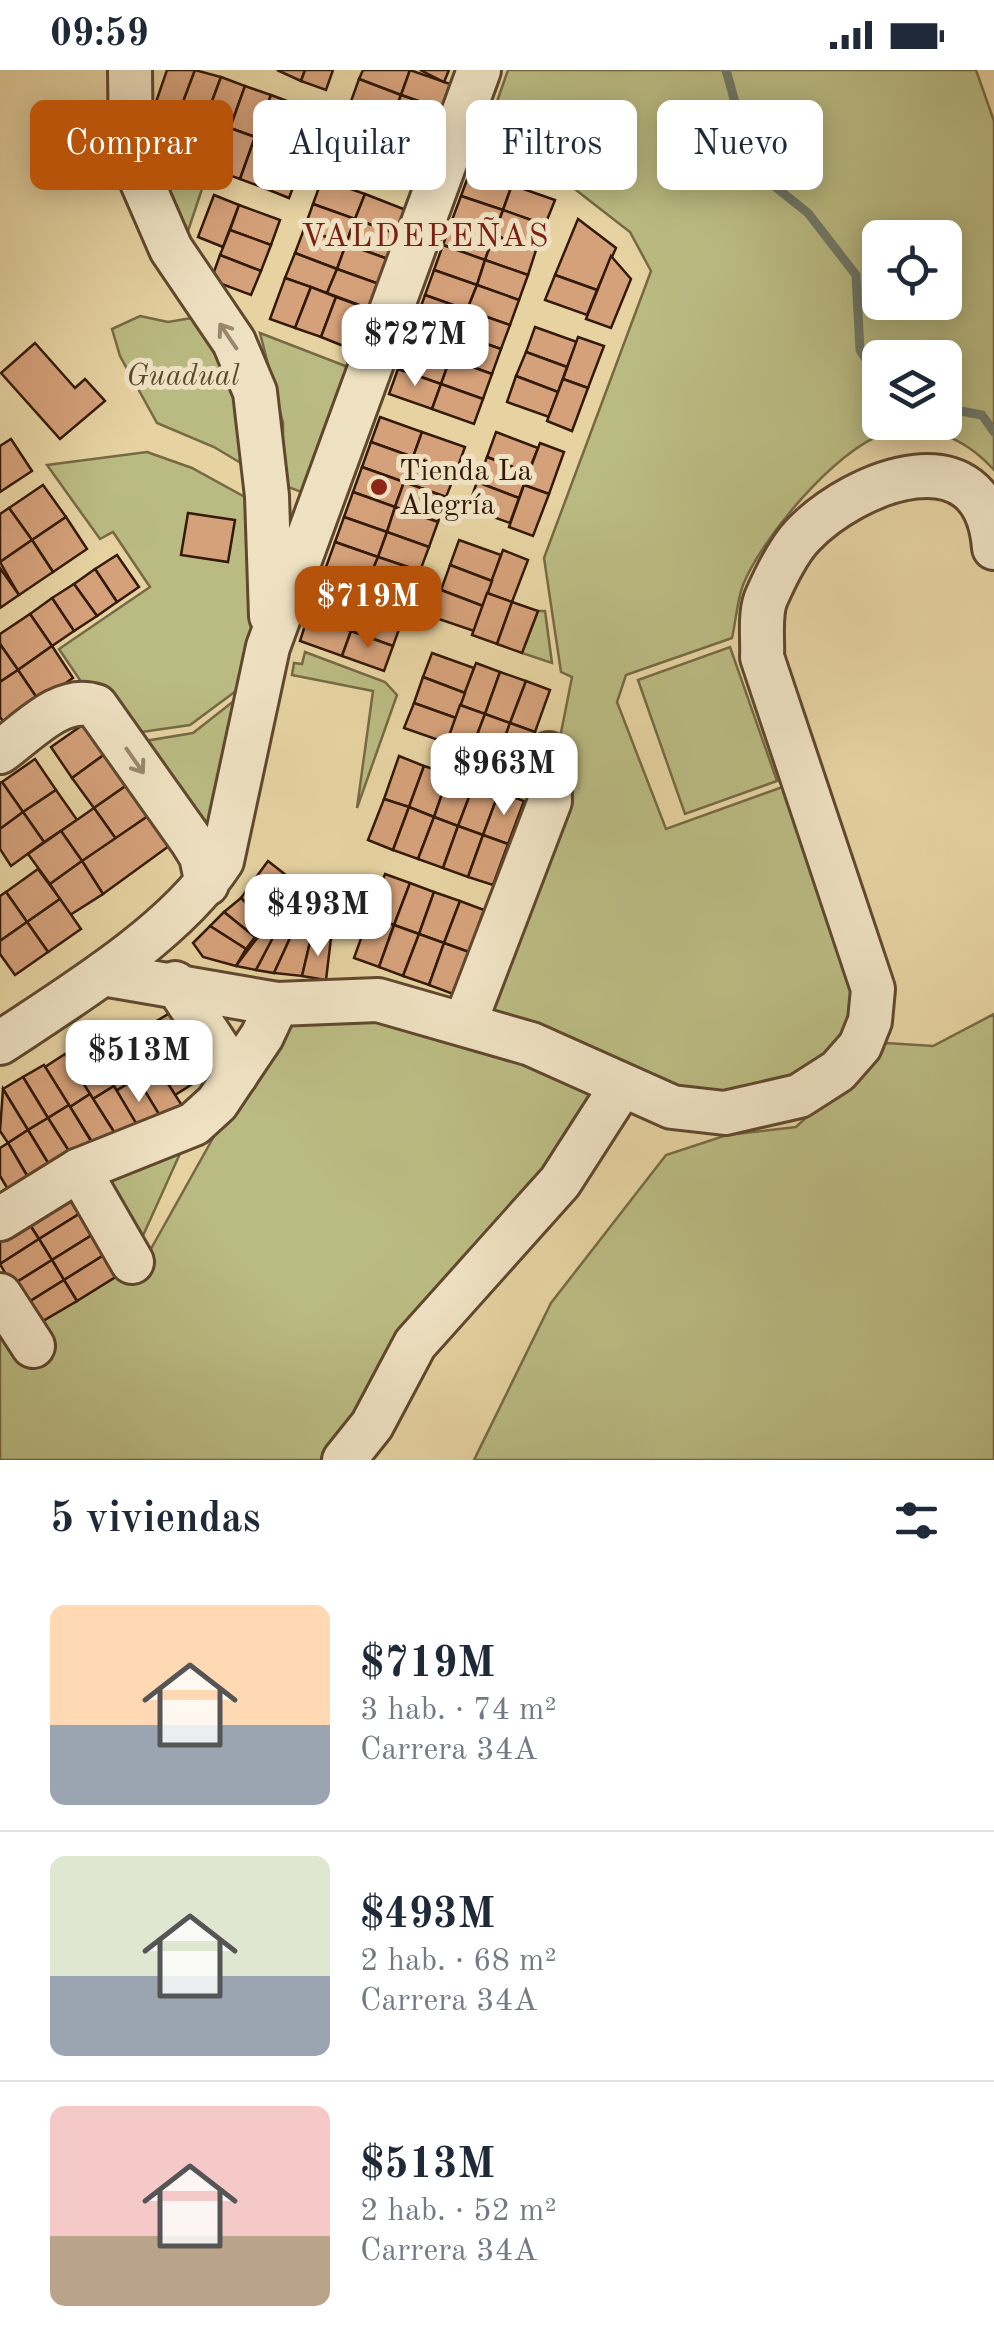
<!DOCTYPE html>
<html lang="es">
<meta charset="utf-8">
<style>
body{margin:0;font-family:"Old Standard TT",serif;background:#f2f2f3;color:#1f2937;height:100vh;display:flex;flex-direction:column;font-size:38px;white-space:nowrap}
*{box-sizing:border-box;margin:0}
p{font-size:32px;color:#747a83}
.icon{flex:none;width:55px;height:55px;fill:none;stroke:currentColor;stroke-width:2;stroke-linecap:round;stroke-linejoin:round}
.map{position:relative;height:1390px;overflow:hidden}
.panel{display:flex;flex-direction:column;background:#fff;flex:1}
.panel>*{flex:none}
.hud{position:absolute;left:30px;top:30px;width:935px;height:90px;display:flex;gap:20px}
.tools{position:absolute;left:862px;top:150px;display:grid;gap:20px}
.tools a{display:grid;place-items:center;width:100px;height:100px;border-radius:15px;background:#fff;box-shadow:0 5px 25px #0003;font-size:50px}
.price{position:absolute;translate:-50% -85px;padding:0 22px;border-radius:20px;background:#fff;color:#222;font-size:32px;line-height:65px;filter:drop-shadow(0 2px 5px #0008)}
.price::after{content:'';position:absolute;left:50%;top:60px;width:30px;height:22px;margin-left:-15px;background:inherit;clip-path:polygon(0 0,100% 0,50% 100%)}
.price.active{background:#b45309;color:#fff}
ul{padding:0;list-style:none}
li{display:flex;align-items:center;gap:30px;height:250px;padding:0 50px}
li+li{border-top:2px solid #e0e1e3}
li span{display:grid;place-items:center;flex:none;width:280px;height:200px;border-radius:15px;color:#555}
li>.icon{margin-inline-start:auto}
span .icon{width:120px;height:120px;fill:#fffc;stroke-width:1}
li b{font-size:42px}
h2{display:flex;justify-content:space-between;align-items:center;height:120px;padding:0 50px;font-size:42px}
.chip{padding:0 35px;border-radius:15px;background:#fff;box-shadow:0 5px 25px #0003;font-size:35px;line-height:90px}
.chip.active{background:#b45309;color:#fff}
.status{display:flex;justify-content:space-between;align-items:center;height:70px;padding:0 50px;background:#fff;direction:ltr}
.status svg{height:28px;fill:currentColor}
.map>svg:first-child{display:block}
</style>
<div class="status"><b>09:59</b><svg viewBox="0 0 49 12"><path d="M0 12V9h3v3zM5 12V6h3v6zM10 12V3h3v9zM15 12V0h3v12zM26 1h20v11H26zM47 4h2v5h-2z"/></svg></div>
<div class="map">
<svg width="994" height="1390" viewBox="0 0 994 1390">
<rect width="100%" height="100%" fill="#e7d3a2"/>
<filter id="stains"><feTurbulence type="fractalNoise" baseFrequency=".002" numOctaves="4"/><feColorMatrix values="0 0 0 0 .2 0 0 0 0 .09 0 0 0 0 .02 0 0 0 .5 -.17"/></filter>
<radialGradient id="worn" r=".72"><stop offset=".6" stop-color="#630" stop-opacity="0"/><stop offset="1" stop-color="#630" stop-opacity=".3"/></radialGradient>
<g fill="#babb82" stroke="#766a45" stroke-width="2.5" fill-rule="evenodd">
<path d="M508 0H976L994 51V400C966 369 926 350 884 364 836 379 761 469 743 515 737 531 736 551 732 568L626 605 617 632 666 759 785 716 856 921C855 951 838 980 813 997 712 1066 578 981 480 940L558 678 572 607 561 602 544 488 651 201 630 162 531 85 493 43ZM880 168H945V232H880ZM880 288H945V352H880Z"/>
<polygon points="163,103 203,116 187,164"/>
<polygon points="140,246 168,252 198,247 239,321 251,399 214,377 157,353 120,286 112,259"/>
<polygon points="260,263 348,297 301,422 283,415 283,353"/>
<polygon points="147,382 192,398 252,431 257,548 240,618 190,655 135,663 86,619 59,579 150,517 113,462 100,469 47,395"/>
<polygon points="538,541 545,541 552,593 522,583"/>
<polygon points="730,577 777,711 685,744 638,610"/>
<polygon points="305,582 385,612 397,625 357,738 373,621 292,605 294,593 302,594"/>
<polygon points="235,630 208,764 139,672 193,663"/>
<polygon points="283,943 452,960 605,1023 333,1390 0,1390 0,1259 36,1255 117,1206 138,1202"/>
<polygon points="994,944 994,1390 474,1390 551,1233 666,1085 727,1065 796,1057 886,973 933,976"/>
<polygon points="192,1057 132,1190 81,1101"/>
</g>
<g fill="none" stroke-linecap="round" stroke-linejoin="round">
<g stroke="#6f7867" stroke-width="9">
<polyline points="726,0 754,100 808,143 856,205 860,280 880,311"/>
<polyline points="945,338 982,345 994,362"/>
</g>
</g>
<g fill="#d5a17a" stroke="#331908" stroke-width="2.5">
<polygon points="167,0 195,0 180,40 156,32"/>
<polygon points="195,0 221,7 205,50 180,40"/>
<polygon points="277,0 305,0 301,11"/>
<polygon points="305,0 333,0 326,20 301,11"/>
<polygon points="363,0 410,0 401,25 359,9"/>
<polygon points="410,0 453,15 444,40 401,25"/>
<polygon points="420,0 449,0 444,12"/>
<polygon points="221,7 245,16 230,58 205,50"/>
<polygon points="359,9 401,25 392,49 350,34"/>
<polygon points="245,16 271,25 255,67 230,58"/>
<polygon points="271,25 295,34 280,77 255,67"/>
<polygon points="401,25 444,40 434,65 392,49"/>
<polygon points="295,34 320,43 305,85 280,77"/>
<polygon points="350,34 392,49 383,74 341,59"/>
<polygon points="180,40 205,50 190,91 165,83"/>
<polygon points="392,49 434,65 425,89 383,74"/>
<polygon points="205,50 230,58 214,100 190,91"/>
<polygon points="230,58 255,67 240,109 214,100"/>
<polygon points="341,59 383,74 374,99 332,83"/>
<polygon points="255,67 280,77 264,118 240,109"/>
<polygon points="383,74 425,89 416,114 374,99"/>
<polygon points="479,76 521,91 512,115 470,101"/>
<polygon points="280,77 305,85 289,128 264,118"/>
<polygon points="470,101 512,115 503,140 461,126"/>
<polygon points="322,109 365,124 355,149 313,134"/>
<polygon points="512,115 555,130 545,155 503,140"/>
<polygon points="365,124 406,140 397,164 355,149"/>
<polygon points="214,125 239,135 223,177 198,167"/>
<polygon points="461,126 503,140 494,165 452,150"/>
<polygon points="313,134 355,149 346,174 304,159"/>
<polygon points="239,135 280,150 271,175 230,160"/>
<polygon points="503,140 545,155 536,180 494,165"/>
<polygon points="355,149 397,164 388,189 346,174"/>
<polygon points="578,149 616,178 597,220 555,205"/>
<polygon points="452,150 494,165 485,190 443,175"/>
<polygon points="304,159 346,174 337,199 295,183"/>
<polygon points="230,160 271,175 261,201 220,185"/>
<polygon points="494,165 536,180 528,205 485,190"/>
<polygon points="346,174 388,189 379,214 337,199"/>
<polygon points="443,175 485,190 477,215 434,200"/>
<polygon points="295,183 337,199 327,223 285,208"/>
<polygon points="220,185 261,201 251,225 211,210"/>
<polygon points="611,186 631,209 611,258 586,249"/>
<polygon points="485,190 528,205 519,230 477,215"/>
<polygon points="337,199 379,214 370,239 327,223"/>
<polygon points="434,200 477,215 467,240 425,225"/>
<polygon points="555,205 597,220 587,245 545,230"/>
<polygon points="285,208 311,217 295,258 270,249"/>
<polygon points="477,215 519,230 510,255 467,240"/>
<polygon points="311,217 336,227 321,267 295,258"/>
<polygon points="425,225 467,240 458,264 416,250"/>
<polygon points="336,227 361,236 346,277 321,267"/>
<polygon points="467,240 510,255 501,279 458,264"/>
<polygon points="416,250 458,264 450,289 407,274"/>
<polygon points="535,257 577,272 567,297 526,282"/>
<polygon points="458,264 501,279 492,304 450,289"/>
<polygon points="578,267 604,276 588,318 563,309"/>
<polygon points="35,273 75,318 85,309 105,331 60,369 1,303"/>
<polygon points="407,274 450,289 441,314 398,299"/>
<polygon points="526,282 567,297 558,322 516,306"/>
<polygon points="450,289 492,304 483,329 441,314"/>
<polygon points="398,299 441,314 432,339 389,324"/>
<polygon points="516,306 558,322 549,347 507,332"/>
<polygon points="563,309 588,318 572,361 547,351"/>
<polygon points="441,314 483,329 474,354 432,339"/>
<polygon points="380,347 422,362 413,387 371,372"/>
<polygon points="422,362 465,377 456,402 413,387"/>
<polygon points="496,362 538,378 528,403 487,387"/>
<polygon points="11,369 32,401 0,422 0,376"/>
<polygon points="371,372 413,387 404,412 362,397"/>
<polygon points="540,373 564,382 549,424 524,415"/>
<polygon points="413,387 456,402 446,427 404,412"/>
<polygon points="487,387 528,403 519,428 477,412"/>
<polygon points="362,397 404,412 395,437 353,422"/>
<polygon points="404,412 446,427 438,452 395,437"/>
<polygon points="477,412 519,428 510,453 468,438"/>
<polygon points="43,415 66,447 32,470 9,438"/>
<polygon points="524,415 549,424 533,466 509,457"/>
<polygon points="353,422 395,437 387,462 344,447"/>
<polygon points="395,437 438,452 429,477 387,462"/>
<polygon points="9,438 32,470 0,492 0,444"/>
<polygon points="188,443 235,450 228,492 181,485"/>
<polygon points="66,447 87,479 53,502 32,470"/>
<polygon points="344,447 387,462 378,487 335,472"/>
<polygon points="387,462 429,477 420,501 378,487"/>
<polygon points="32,470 53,502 19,525 0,492"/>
<polygon points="459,470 501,485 492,511 450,495"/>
<polygon points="335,472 378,487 368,511 326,497"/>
<polygon points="503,480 528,490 512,532 487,523"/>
<polygon points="117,485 139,517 117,532 95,499"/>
<polygon points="378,487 420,501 411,526 368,511"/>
<polygon points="450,495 492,511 483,536 441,520"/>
<polygon points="326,497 368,511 360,536 317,521"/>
<polygon points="0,498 19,525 0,538"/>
<polygon points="95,499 117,532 97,546 74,514"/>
<polygon points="368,511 411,526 402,551 360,536"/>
<polygon points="74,514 97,546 74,561 52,528"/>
<polygon points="441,520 483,536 474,561 430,546"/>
<polygon points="317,521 360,536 351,561 308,546"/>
<polygon points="487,523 512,532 497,574 472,565"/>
<polygon points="52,528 74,561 52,576 30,544"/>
<polygon points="512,532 538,541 522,583 497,574"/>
<polygon points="360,536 402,551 393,576 351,561"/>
<polygon points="30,544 52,576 18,600 0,574 0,564"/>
<polygon points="308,546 351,561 342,586 300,571"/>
<polygon points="351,561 393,576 384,601 342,586"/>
<polygon points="0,574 18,600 0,612"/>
<polygon points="52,576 73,608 39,631 18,600"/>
<polygon points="432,583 474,598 465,623 423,607"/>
<polygon points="476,593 500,602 485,644 460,635"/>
<polygon points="18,600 39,631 5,654 0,647 0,612"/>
<polygon points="500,602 526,611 510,653 485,644"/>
<polygon points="423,607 465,623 456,648 414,633"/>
<polygon points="526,611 550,620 535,662 510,653"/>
<polygon points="414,633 456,648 447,673 404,658"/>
<polygon points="460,635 485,644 469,686 445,677"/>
<polygon points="485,644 510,653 495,695 469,686"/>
<polygon points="510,653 535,662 519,704 495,695"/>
<polygon points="84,654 105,684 72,708 51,677"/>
<polygon points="105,684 127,715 94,738 72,708"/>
<polygon points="399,686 424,696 409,737 384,729"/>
<polygon points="35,689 56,720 23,742 2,712"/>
<polygon points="424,696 449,704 434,747 409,737"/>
<polygon points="449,704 474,714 458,756 434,747"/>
<polygon points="2,712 23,742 0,759 0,713"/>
<polygon points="474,714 499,722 483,765 458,756"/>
<polygon points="127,715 148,746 116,769 94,738"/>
<polygon points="56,720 77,750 44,772 23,742"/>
<polygon points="499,722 524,731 508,774 483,765"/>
<polygon points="384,729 409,737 393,780 368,770"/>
<polygon points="409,737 434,747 418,789 393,780"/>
<polygon points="94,738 116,769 82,791 61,761"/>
<polygon points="23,742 44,772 11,796 0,779 0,759"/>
<polygon points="148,746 169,776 103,824 82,791"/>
<polygon points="434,747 458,756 443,798 418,789"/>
<polygon points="458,756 483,765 468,807 443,798"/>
<polygon points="61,761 82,791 50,814 28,784"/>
<polygon points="483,765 508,774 493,815 468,807"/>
<polygon points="82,791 103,824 70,845 50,814"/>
<polygon points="268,791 305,820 331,868 277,860 241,828"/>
<polygon points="38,799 60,829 27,852 6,822"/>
<polygon points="385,804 410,813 394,855 369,846"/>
<polygon points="410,813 434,822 419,864 394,855"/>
<polygon points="6,822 27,852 0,871 0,826"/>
<polygon points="434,822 460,831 444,873 419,864"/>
<polygon points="241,828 267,855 255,867 224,842"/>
<polygon points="60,829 81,859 48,882 27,852"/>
<polygon points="460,831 484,840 469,882 444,873"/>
<polygon points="224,842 255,867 246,879 210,856"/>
<polygon points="369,846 394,855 379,897 354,888"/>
<polygon points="27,852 48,882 15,905 0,884 0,871"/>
<polygon points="267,855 277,860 256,900 236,896"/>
<polygon points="394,855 419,864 403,906 379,897"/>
<polygon points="210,856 246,879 236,896 203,887 193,873"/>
<polygon points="277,860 291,866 274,903 256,900"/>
<polygon points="419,864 444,873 429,915 403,906"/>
<polygon points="291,866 311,868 302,906 274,903"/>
<polygon points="311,868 331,868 326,910 302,906"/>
<polygon points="444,873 469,882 453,924 429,915"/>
<polygon points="178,938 190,958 150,984 137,963"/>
<polygon points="190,958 204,979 162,1004 150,984"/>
<polygon points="135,959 159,1000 139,1012 114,972"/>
<polygon points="111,968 137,1008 116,1021 91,981"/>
<polygon points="88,976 114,1016 93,1029 68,989"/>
<polygon points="204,979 216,999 175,1025 162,1004"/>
<polygon points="65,984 90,1024 70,1037 45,997"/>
<polygon points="44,995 69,1035 48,1048 23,1007"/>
<polygon points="159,1000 185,1040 164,1053 139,1012"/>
<polygon points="23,1007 48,1048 28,1060 3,1019"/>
<polygon points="137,1008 162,1049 141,1062 116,1021"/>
<polygon points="114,1016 139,1058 119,1070 93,1029"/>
<polygon points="3,1019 28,1060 8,1073 0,1061"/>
<polygon points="90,1024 116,1065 96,1078 70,1037"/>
<polygon points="69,1035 94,1076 74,1089 48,1048"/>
<polygon points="48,1048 74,1089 53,1101 28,1060"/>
<polygon points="28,1060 53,1101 32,1114 8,1073"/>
<polygon points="8,1073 32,1114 12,1126 0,1106 0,1078"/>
<polygon points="66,1124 79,1144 39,1169 26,1149"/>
<polygon points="79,1144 92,1165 52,1190 39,1169"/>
<polygon points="26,1149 39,1169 0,1194 0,1165"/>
<polygon points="92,1165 104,1185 64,1210 52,1190"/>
<polygon points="39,1169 52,1190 12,1215 0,1194"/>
<polygon points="104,1185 117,1206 77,1231 64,1210"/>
<polygon points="52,1190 64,1210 24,1235 12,1215"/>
<polygon points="64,1210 77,1231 36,1255 24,1235"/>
</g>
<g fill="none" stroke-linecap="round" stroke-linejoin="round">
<defs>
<g id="minor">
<polyline points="130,0 131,87 171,179 234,272 255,322 267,426 271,546"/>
<path d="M0 682C28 662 61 624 96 636L191 770 201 786 207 814"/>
<path d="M103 904 277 934 378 930 531 974 672 1037 725 1043 799 1026 838 1001 860 976 870 951 873 919 762 587C763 569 759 542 767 526 775 508 788 481 802 466 855 410 985 360 994 478"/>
<polyline points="175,913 236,1005"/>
<polyline points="465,953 550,731 549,684"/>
<path d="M0 973C71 926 175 863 222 791L268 577 479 0"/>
<polyline points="79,1100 132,1192"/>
<polyline points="0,1149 79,1100 194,1054 217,1033 262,966 277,934"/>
<polyline points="0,1225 33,1276"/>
<polyline points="344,1390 372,1355 415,1274 560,1112 621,1017"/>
</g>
</defs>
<use href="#minor" stroke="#60482e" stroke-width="48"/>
<use href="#minor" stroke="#efe2c3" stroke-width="42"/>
</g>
<defs><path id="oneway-shaft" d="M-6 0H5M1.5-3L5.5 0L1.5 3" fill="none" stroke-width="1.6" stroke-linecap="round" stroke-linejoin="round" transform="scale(2.5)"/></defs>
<g stroke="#9a886f">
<use href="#oneway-shaft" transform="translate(228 266) rotate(-124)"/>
<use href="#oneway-shaft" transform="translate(135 691) rotate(55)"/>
</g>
<circle fill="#8f2418" stroke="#efe2c3" stroke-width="4" cx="379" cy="417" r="10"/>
<g text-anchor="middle" stroke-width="10" stroke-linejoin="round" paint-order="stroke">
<g font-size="30" font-style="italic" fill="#5c4a2d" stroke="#efe2c3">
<text x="183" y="315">Guadual</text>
</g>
<g font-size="30" fill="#331908" stroke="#efe2c3" text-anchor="start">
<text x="399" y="410">Tienda La<tspan x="399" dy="34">Alegría</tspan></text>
</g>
<g font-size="32" letter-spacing="2.5" fill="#7a1f14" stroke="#efe2c3">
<text x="426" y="176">VALDEPEÑAS</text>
</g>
</g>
<rect width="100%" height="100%" filter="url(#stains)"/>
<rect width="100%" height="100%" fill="url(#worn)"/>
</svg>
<div class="tools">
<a><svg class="icon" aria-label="locate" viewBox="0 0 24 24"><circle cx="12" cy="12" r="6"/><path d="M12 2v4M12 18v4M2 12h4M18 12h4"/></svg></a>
<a><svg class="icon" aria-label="layers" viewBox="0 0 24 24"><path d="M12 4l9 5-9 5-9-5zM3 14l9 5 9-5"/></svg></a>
</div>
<b class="price" style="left:415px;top:319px">$727M</b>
<b class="price active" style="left:368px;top:581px">$719M</b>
<b class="price" style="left:504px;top:748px">$963M</b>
<b class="price" style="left:318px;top:889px">$493M</b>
<b class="price" style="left:139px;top:1035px">$513M</b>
<div class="hud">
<a class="chip active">Comprar</a>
<a class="chip">Alquilar</a>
<a class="chip">Filtros</a>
<a class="chip">Nuevo</a>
</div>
</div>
<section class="panel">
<h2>5 viviendas<svg class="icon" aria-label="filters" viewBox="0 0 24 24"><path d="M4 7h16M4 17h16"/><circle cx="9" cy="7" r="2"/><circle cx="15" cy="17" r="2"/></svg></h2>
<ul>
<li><span style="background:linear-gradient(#ffd9b3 60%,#9aa5b1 0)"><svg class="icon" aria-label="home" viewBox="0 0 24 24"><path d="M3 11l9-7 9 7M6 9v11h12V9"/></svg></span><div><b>$719M</b><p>3 hab. · 74 m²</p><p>Carrera 34A</p></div></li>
<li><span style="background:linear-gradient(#dfe7d0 60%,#9aa5b1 0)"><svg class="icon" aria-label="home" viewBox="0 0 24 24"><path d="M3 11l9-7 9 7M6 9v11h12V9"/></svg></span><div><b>$493M</b><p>2 hab. · 68 m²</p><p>Carrera 34A</p></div></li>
<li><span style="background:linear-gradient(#f6c9c9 65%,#b9a48a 0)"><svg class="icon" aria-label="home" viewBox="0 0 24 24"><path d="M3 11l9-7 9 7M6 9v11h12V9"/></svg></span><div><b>$513M</b><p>2 hab. · 52 m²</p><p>Carrera 34A</p></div></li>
</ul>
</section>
